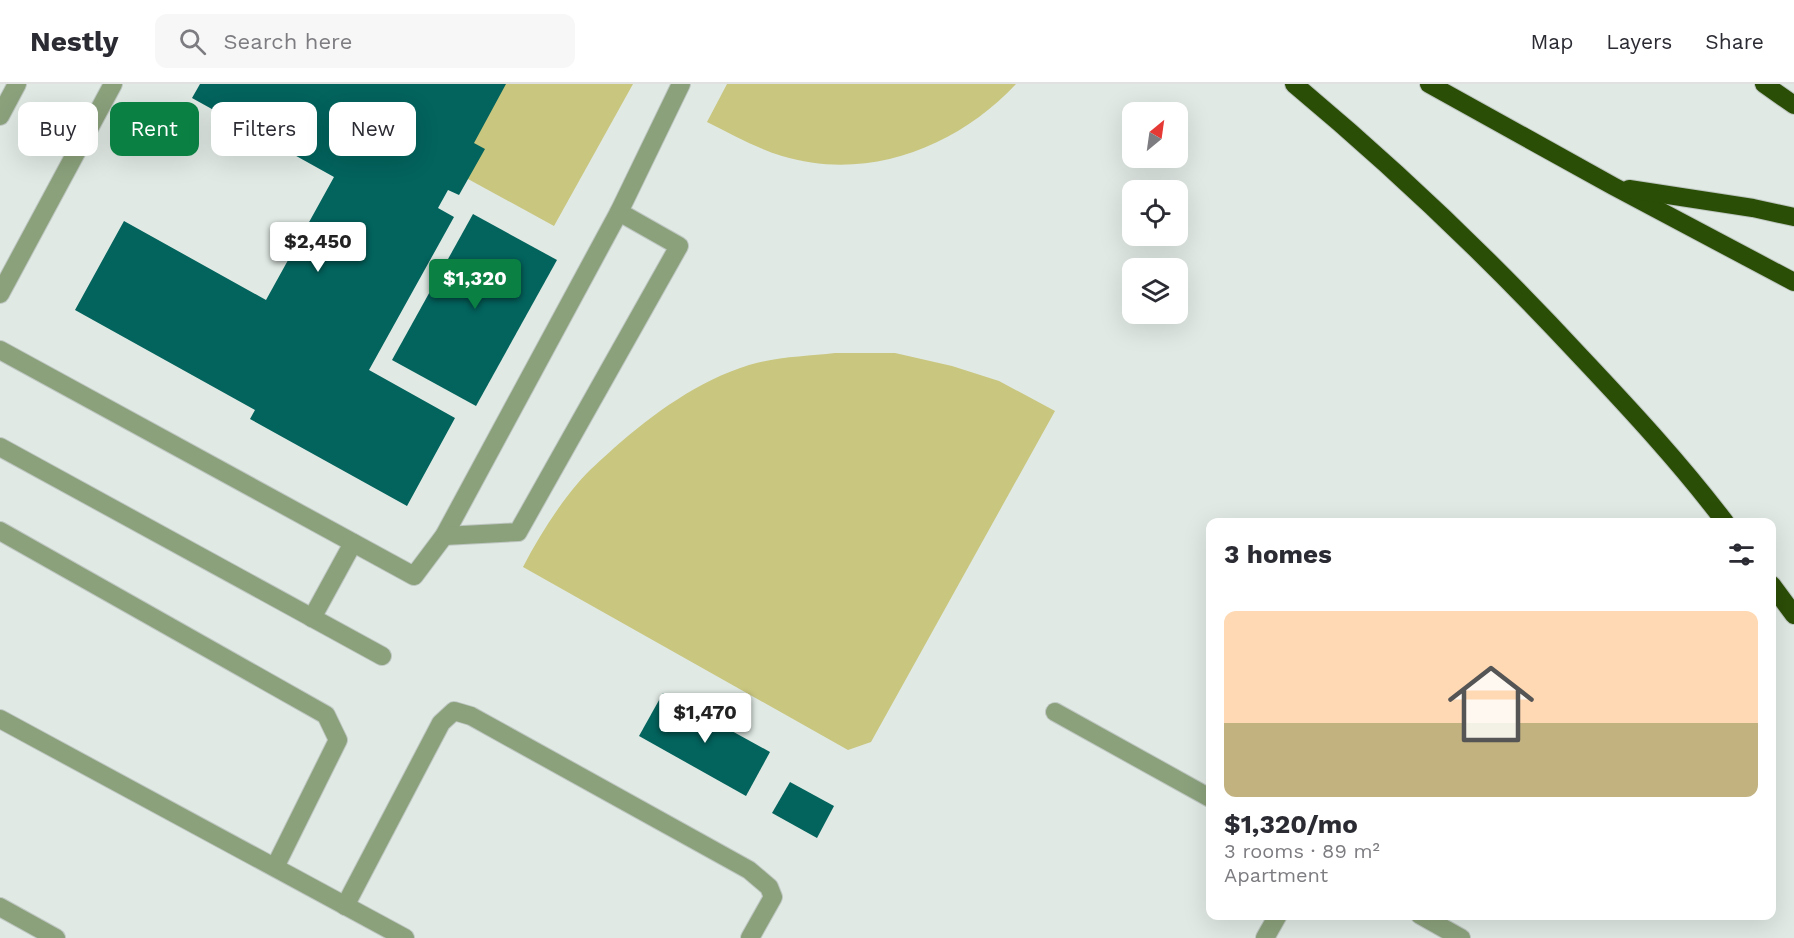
<!DOCTYPE html>
<meta charset="utf-8">
<style>
body{margin:0;font-family:"Work Sans",sans-serif;background:#f7f7f7;color:#2b2b33;height:100vh;display:flex;flex-direction:column;font-size:22px;white-space:nowrap}
*{box-sizing:border-box;margin:0}
p{font-size:20px;color:#7c7c81}
.icon{flex:none;width:33px;height:33px;fill:none;stroke:currentColor;stroke-width:2;stroke-linecap:round;stroke-linejoin:round}
.map{position:relative;flex:1;overflow:hidden}
.sheet{position:absolute;left:1206px;top:434px;width:570px;height:402px;display:flex;flex-direction:column;background:#fff;border-radius:12px;box-shadow:0 6px 24px #0002}
.sheet>*{flex:none}
.hud{position:absolute;left:18px;top:18px;width:570px;height:54px;display:flex;gap:12px}
.needle{width:39px;rotate:29deg}
.tools{position:absolute;left:1122px;top:18px;display:grid;gap:12px}
.tools a{display:grid;place-items:center;width:66px;height:66px;border-radius:12px;background:#fff;box-shadow:0 6px 24px #0002;font-size:30px}
.price{position:absolute;translate:-50% -51px;padding:0 14px;border-radius:6px;background:#fff;color:#222;font-size:20px;line-height:39px;filter:drop-shadow(0 2px 3px #0008)}
.price::after{content:'';position:absolute;left:50%;top:36px;width:18px;height:14px;margin-left:-9px;background:inherit;clip-path:polygon(0 0,100% 0,50% 100%)}
.price.current{background:#0b8043;color:#fff}
ul{padding:0;list-style:none}
li{display:grid;align-content:center;gap:12px;height:318px;padding:0 18px}
li span{display:grid;place-items:center;height:186px;border-radius:12px;color:#555}
li>.icon{margin-inline-start:auto}
span .icon{width:108px;height:108px;fill:#fffc;stroke-width:1}
li b{font-size:26px}
h2{display:flex;justify-content:space-between;align-items:center;height:72px;padding:0 18px;font-size:26px}
.pill{padding:0 21px;border-radius:12px;background:#fff;box-shadow:0 6px 24px #0002;font-size:21px;line-height:54px}
.pill.current{background:#0b8043;color:#fff}
header{display:flex;align-items:center;gap:36px;box-sizing:border-box;height:84px;padding:0 30px;background:#fff;border-bottom:2px solid #e1e1e2}
header strong{font-size:28px}
nav{display:flex;gap:33px;margin-inline-start:auto;font-size:21px}
.search{width:420px;height:54px;background:#f7f7f7;display:flex;align-items:center;gap:15px;box-sizing:border-box;padding:0 21px;border-radius:12px;color:#7c7c81;font-size:22px}
.map>svg:first-child{display:block}
</style>
<header>
<strong>Nestly</strong>
<div class="search"><svg class="icon" aria-label="search" viewBox="0 0 24 24"><circle cx="10" cy="10" r="6"/><path d="M15 15l6 6"/></svg>Search here</div>
<nav><a>Map</a><a>Layers</a><a>Share</a></nav>
</header>
<div class="map">
<svg width="1794" height="854" viewBox="0 0 1794 854">
<rect width="100%" height="100%" fill="#e0e9e4"/>
<g fill="#c9c67f">
<polygon points="480,0 633,0 554,142 437,78"/>
<path d="M727 0H1016C957 63 868 98 782 72 756 64 731 50 707 38Z"/>
<path d="M835 269H895L952 282 999 297 1055 327 871 658 848 666 523 483C538 454 556 425 578 399 588 387 602 375 614 364 654 329 698 297 749 281 775 273 808 272 835 269Z"/>
</g>
<g fill="#03635d">
<polygon points="200,0 506,0 474,59 485,65 459,111 448,106 438,124 454,133 369,286 455,334 407,422 250,335 255,326 75,226 124,137 266,216 334,93 192,14"/>
<polygon points="473,130 557,176 476,322 392,276"/>
<polygon points="663,609 770,668 746,712 639,652"/>
<polygon points="790,698 834,722 817,754 772,729"/>
</g>
<g fill="none" stroke-linecap="round" stroke-linejoin="round">
<defs>
<g id="minor">
<polyline points="0,32 17,0"/>
<polyline points="0,210 113,0"/>
<polyline points="0,266 414,492 444,452 619,128 681,0"/>
<polyline points="0,363 382,572"/>
<polyline points="0,447 326,631 338,656 275,783"/>
<polyline points="444,452 518,448 679,162 619,128"/>
<polyline points="312,534 353,459"/>
<polyline points="1055,628 1210,714"/>
<polyline points="0,635 405,854"/>
<polyline points="345,822 441,639 454,627 471,632 749,786 769,803 773,813 750,854"/>
<polyline points="0,823 56,854"/>
<polyline points="1420,831 1461,854"/>
<polyline points="1265,854 1278,831"/>
</g>
<g id="highway">
<path d="M1294 0C1396 85 1491 176 1581 273 1631 326 1681 380 1725 438"/>
<polyline points="1429,0 1613,102 1794,198"/>
<polyline points="1764,0 1794,21"/>
<polyline points="1629,105 1753,124 1794,133"/>
<polyline points="1772,501 1794,531"/>
</g>
</defs>
<use href="#minor" stroke="#bec6c1" stroke-width="20"/>
<use href="#highway" stroke="#bec6c1" stroke-width="20"/>
<use href="#minor" stroke="#8ba17c" stroke-width="18"/>
<use href="#highway" stroke="#2b4e07" stroke-width="18"/>
</g>
</svg>
<div class="tools">
<a><svg class="needle" viewBox="-14 -14 28 28"><path d="M0-13l5 13h-10z" fill="#e53935"/><path d="M0 13l5-13h-10z" fill="#7c7c81"/></svg></a>
<a><svg class="icon" aria-label="locate" viewBox="0 0 24 24"><circle cx="12" cy="12" r="6"/><path d="M12 2v4M12 18v4M2 12h4M18 12h4"/></svg></a>
<a><svg class="icon" aria-label="layers" viewBox="0 0 24 24"><path d="M12 4l9 5-9 5-9-5zM3 14l9 5 9-5"/></svg></a>
</div>
<b class="price" style="left:318px;top:189px">$2,450</b>
<b class="price current" style="left:475px;top:226px">$1,320</b>
<b class="price" style="left:705px;top:660px">$1,470</b>
<div class="hud">
<a class="pill">Buy</a>
<a class="pill current">Rent</a>
<a class="pill">Filters</a>
<a class="pill">New</a>
</div>
<section class="sheet">
<h2>3 homes<svg class="icon" aria-label="filters" viewBox="0 0 24 24"><path d="M4 7h16M4 17h16"/><circle cx="9" cy="7" r="2"/><circle cx="15" cy="17" r="2"/></svg></h2>
<ul>
<li><span style="background:linear-gradient(#ffd9b3 60%,#c2b280 0)"><svg class="icon" aria-label="home" viewBox="0 0 24 24"><path d="M3 11l9-7 9 7M6 9v11h12V9"/></svg></span><div><b>$1,320/mo</b><p>3 rooms · 89 m²</p><p>Apartment</p></div></li>
</ul>
</section>
</div>
